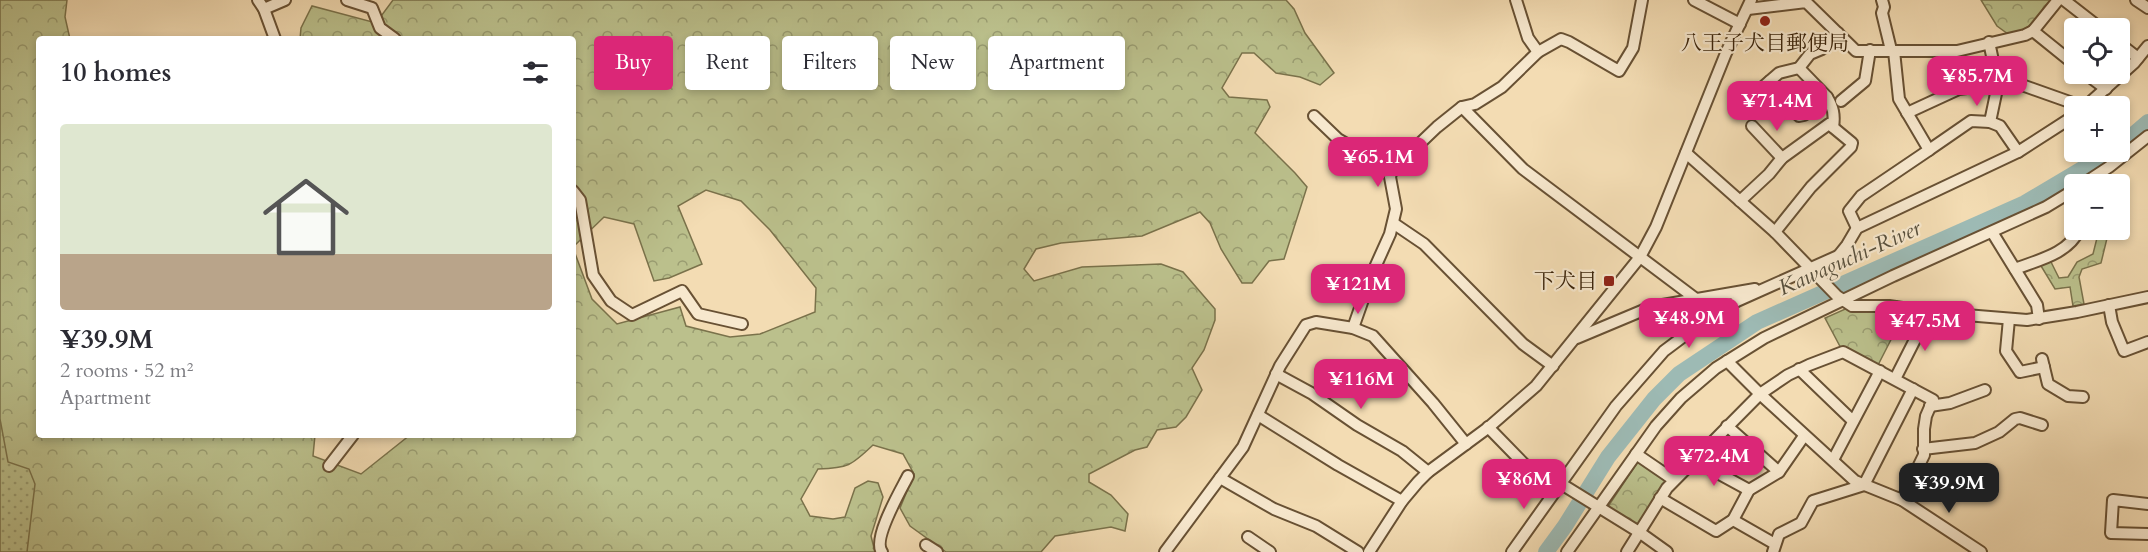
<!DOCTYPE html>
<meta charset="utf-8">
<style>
body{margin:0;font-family:Cardo,"Noto Serif JP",serif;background:#f7f7f7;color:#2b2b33;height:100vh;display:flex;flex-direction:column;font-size:22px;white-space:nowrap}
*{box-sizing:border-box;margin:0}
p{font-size:20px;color:#7c7c81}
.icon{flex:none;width:33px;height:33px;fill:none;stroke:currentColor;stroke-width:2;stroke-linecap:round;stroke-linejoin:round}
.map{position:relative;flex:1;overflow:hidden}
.sheet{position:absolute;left:36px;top:36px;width:540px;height:402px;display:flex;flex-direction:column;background:#fff;border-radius:6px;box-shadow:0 3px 9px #0003}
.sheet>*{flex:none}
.guide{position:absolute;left:594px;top:36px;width:570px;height:54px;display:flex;gap:12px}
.controls{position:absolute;left:2064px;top:18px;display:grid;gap:12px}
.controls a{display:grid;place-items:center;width:66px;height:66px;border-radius:6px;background:#fff;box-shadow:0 3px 9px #0003;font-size:30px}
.price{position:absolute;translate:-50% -51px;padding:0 14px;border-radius:12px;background:#db2777;color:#fff;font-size:20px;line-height:39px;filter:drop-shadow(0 2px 3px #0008)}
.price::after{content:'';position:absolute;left:50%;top:36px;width:18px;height:14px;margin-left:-9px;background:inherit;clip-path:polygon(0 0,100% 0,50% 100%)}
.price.selected{background:#222;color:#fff}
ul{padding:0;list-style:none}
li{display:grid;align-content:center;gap:12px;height:318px;padding:0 24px}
li span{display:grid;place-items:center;height:186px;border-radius:6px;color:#555}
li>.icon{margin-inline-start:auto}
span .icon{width:108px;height:108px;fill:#fffc;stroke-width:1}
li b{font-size:26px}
h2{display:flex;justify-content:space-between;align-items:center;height:72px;padding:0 24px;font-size:26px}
.tag{padding:0 21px;border-radius:6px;background:#fff;box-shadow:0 3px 9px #0003;font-size:21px;line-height:54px}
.tag.selected{background:#db2777;color:#fff}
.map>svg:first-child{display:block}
</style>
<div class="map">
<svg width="2148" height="552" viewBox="0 0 2148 552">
<defs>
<pattern id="grass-dots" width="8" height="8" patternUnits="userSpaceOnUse" patternTransform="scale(1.5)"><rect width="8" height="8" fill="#bbc08c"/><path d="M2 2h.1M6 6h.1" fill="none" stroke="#999c71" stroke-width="1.8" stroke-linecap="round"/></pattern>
<pattern id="forest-crowns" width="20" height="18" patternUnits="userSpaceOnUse" patternTransform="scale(1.5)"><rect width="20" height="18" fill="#bbc08c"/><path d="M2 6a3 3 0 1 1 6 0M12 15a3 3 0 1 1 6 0" fill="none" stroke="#999c71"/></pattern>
</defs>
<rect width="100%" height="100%" fill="#f3dcb3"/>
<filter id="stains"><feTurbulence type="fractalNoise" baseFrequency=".00333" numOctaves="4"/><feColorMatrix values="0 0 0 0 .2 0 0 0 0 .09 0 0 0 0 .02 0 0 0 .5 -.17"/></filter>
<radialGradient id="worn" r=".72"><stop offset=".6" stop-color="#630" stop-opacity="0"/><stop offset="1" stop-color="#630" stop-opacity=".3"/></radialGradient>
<polygon fill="url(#grass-dots)" stroke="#7a724b" stroke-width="1.5" points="0,287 23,400 43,450 38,552 0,552"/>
<g fill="url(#forest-crowns)" stroke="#7a724b" stroke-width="1.5">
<path d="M0 0H67L65 17 70 39H39V435H315L313 456 361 474 410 435H573V248L592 299 617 324 680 307 686 326 730 337 760 334 815 312 816 288 770 230 741 201 706 190 678 206 702 264 669 278 654 281 634 224 604 217 573 247V39H300L301 28 312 6 376 23 393 0H1286L1294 9 1305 33 1334 73 1320 85 1300 77 1276 73 1254 53H1242L1222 88 1229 97 1267 100 1270 107 1255 133 1295 173 1307 187 1284 259 1269 261 1252 283H1242L1221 249 1210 223 1200 212 1142 236 1061 243 1036 249 1024 269 1034 281 1082 267 1161 264 1183 272 1215 309V320L1204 350 1192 368 1202 390 1186 417 1176 427 1157 430 1147 447 1135 450 1089 474V482L1111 495 1128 514 1125 531 1111 527 1055 536 1041 552H946L910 526 900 508 914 474 903 454 873 445C851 466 848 468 818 469L801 499 810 516 833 519 845 517 855 488 868 481 878 483 883 497 871 536 875 552H27L35 484 29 469 8 462 0 419Z"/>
<path d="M1981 0H2052C2038 18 2033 30 2008 34L1997 26Z"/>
<polygon points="2099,230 2109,230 2101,263 2082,269 2079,277 2084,304 2073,306 2070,287 2055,289 2038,261 2048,256 2059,278 2068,277 2077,262 2093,254"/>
<polygon points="1852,306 1864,307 1900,322 1876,369 1843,352 1825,318"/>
<polygon points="1641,457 1674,480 1639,532 1607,508"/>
</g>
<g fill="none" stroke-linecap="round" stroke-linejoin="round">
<g stroke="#9dbab4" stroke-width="16">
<polyline points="2120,146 2148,122"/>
<polyline points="1546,552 1565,526 1608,457 1654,399 1679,374 1757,322 2025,203 2111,152"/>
</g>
<defs>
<g id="minor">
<polyline points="258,0 264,9 275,39"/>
<polyline points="347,0 372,8 380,28 395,39"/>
<polyline points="1516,0 1528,38 1538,52"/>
<polyline points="1694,0 1740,24"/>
<polyline points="1882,0 1884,7 1882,13 1891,50"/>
<polyline points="2064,0 2100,28"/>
<polyline points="2136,0 2148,8"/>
<polyline points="264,9 285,0"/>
<polyline points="1748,9 1806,2 1856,51 1957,51 2025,35 2033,31 2058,0"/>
<polyline points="2033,31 2074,64"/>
<polyline points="2120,44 2138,58"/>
<polyline points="2086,74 2106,89"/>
<polyline points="1770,81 1799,116 1804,115 1827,97 1799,68"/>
<polyline points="1757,92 1779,73 1799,68 1810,54 1822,49 1838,33"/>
<path d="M1827 97C1833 107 1835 115 1833 127"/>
<polyline points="1841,101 1865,81 1870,50"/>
<polyline points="2086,106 2134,63 2148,46"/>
<polyline points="1462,107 1523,169 1696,299"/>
<polyline points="1907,113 1959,89 1998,84 2019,84 2081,106"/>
<polyline points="1314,116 1338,139 1392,170"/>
<polyline points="1990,122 2000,126 2018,152"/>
<polyline points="1752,126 1782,158"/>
<polyline points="1929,150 1971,121 1990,122 1998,84 1989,42"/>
<polyline points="1686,153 1775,232 1837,296 1852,306 1889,306 1929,312 2027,320 2077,312 2148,297"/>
<polyline points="2083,184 2109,167 2148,136"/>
<polyline points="573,191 580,200 593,275 611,301 632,315 682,291 698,314 742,324"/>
<polyline points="1740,201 1769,174 1782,158 1829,124 1852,143 1851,147 1811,187 1775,232"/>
<polyline points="1393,223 1424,244 1523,344 1553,366"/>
<polyline points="1857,228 1849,211 1861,196 1929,150 1899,99 1894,51"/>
<polyline points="1992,232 2037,305 2039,319"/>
<polyline points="1839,255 1847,245 1857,228 2018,152 2074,116"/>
<path d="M2015 269C2038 260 2068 254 2079 230"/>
<polyline points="2109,305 2112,322 2124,351 2148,342"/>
<polyline points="1895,307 1892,319 1920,331"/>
<polyline points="2009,319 2006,351 2020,372 2044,367"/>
<polyline points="1353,328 1372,274 1390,234 1396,209 1390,177 1392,170 1437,127 1462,107 1475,104 1502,87 1538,52 1561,39 1569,42 1619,71 1633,48 1642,0"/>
<polyline points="1577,338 1651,307 1755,289"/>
<polyline points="2042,359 2048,384 2068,396 2083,397"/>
<polyline points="1727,361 1760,394 1855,481 1902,500 1981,552"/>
<polyline points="1799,369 1853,421"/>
<polyline points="1276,374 1311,393 1357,425 1402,451 1428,472"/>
<polyline points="1895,379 1929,312"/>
<polyline points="1930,406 1950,403 1985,390"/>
<polyline points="1258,415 1338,465 1402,501"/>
<polyline points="1727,426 1779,472"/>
<polyline points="1488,427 1526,466 1539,475 1563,485 1639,532 1667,552"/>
<polyline points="1923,449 1975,443 1999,432 2015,419 2020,418 2042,425"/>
<polyline points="1636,454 1674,480"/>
<polyline points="1694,460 1749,490"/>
<polyline points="1833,460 1880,371"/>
<polyline points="329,466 353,435"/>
<polyline points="1220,478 1274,509 1316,526 1358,552"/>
<polyline points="1660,498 1716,531 1733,520 1749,490 1779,472 1804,436"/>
<polyline points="2148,504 2113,500 2111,533 2148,534"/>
<polyline points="1733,520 1775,544"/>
<polyline points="1248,537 1270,552"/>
<polyline points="926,545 937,552"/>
<path d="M882 552C872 539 901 490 908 476"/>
<polyline points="1165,552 1243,447 1280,366 1306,325 1316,322 1353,328 1373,336 1433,403 1466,444"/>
<polyline points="1369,552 1402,501 1418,482 1428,472 1489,427 1536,386 1640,257 1656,227 1726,53 1751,0"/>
<polyline points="1512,552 1616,406 1664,351 1700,324 1737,301 1847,252"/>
<polyline points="1567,552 1656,426 1681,398 1716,368 1764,338 1893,276 2046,207 2074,190"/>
<polyline points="1627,552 1667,488 1760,394 1788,375 1809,365 1843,352 1933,400 1926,416 1924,429 1924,455 1902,500"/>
<polyline points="1773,552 1779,534 1801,523 1813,501 1864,485 1913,389"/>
</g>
</defs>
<use href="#minor" stroke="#685134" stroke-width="14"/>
<use href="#minor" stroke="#f7e8ce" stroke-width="10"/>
</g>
<g fill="#8f2418" stroke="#f7e8ce" stroke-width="2">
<circle cx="1765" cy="21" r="6"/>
<rect x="1603" y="275" width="12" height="12" rx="3"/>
</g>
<g text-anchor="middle" stroke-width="4.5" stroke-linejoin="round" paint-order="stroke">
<g font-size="21" fill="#3a230a" stroke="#f7e8ce">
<text x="1765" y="50">八王子犬目郵便局</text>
<text x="1597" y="288" text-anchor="end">下犬目</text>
</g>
<g font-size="22" font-style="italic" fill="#58503d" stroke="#f7e8ce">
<text transform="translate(1849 257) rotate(-24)" y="8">Kawaguchi-River</text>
</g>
</g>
<rect width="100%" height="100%" filter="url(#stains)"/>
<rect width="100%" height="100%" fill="url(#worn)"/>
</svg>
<div class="controls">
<a><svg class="icon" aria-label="locate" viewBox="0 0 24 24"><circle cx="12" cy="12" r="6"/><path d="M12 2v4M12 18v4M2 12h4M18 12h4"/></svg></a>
<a>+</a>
<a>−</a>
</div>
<b class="price" style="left:1977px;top:107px">¥85.7M</b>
<b class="price" style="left:1777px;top:132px">¥71.4M</b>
<b class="price" style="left:1378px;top:188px">¥65.1M</b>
<b class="price" style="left:1358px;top:315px">¥121M</b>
<b class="price" style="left:1689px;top:349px">¥48.9M</b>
<b class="price" style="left:1925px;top:352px">¥47.5M</b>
<b class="price" style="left:1361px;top:410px">¥116M</b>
<b class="price" style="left:1714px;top:487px">¥72.4M</b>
<b class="price" style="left:1524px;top:510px">¥86M</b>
<b class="price selected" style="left:1949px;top:514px">¥39.9M</b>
<div class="guide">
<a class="tag selected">Buy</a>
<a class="tag">Rent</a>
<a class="tag">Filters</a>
<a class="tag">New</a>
<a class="tag">Apartment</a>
</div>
<section class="sheet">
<h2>10 homes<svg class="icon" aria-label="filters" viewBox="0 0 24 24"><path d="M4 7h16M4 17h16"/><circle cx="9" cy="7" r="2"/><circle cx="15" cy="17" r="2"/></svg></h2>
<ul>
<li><span style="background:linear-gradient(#dfe7d0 70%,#b9a48a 0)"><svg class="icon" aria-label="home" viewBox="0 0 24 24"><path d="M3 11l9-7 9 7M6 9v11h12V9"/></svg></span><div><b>¥39.9M</b><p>2 rooms · 52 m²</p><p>Apartment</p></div></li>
</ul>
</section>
</div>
